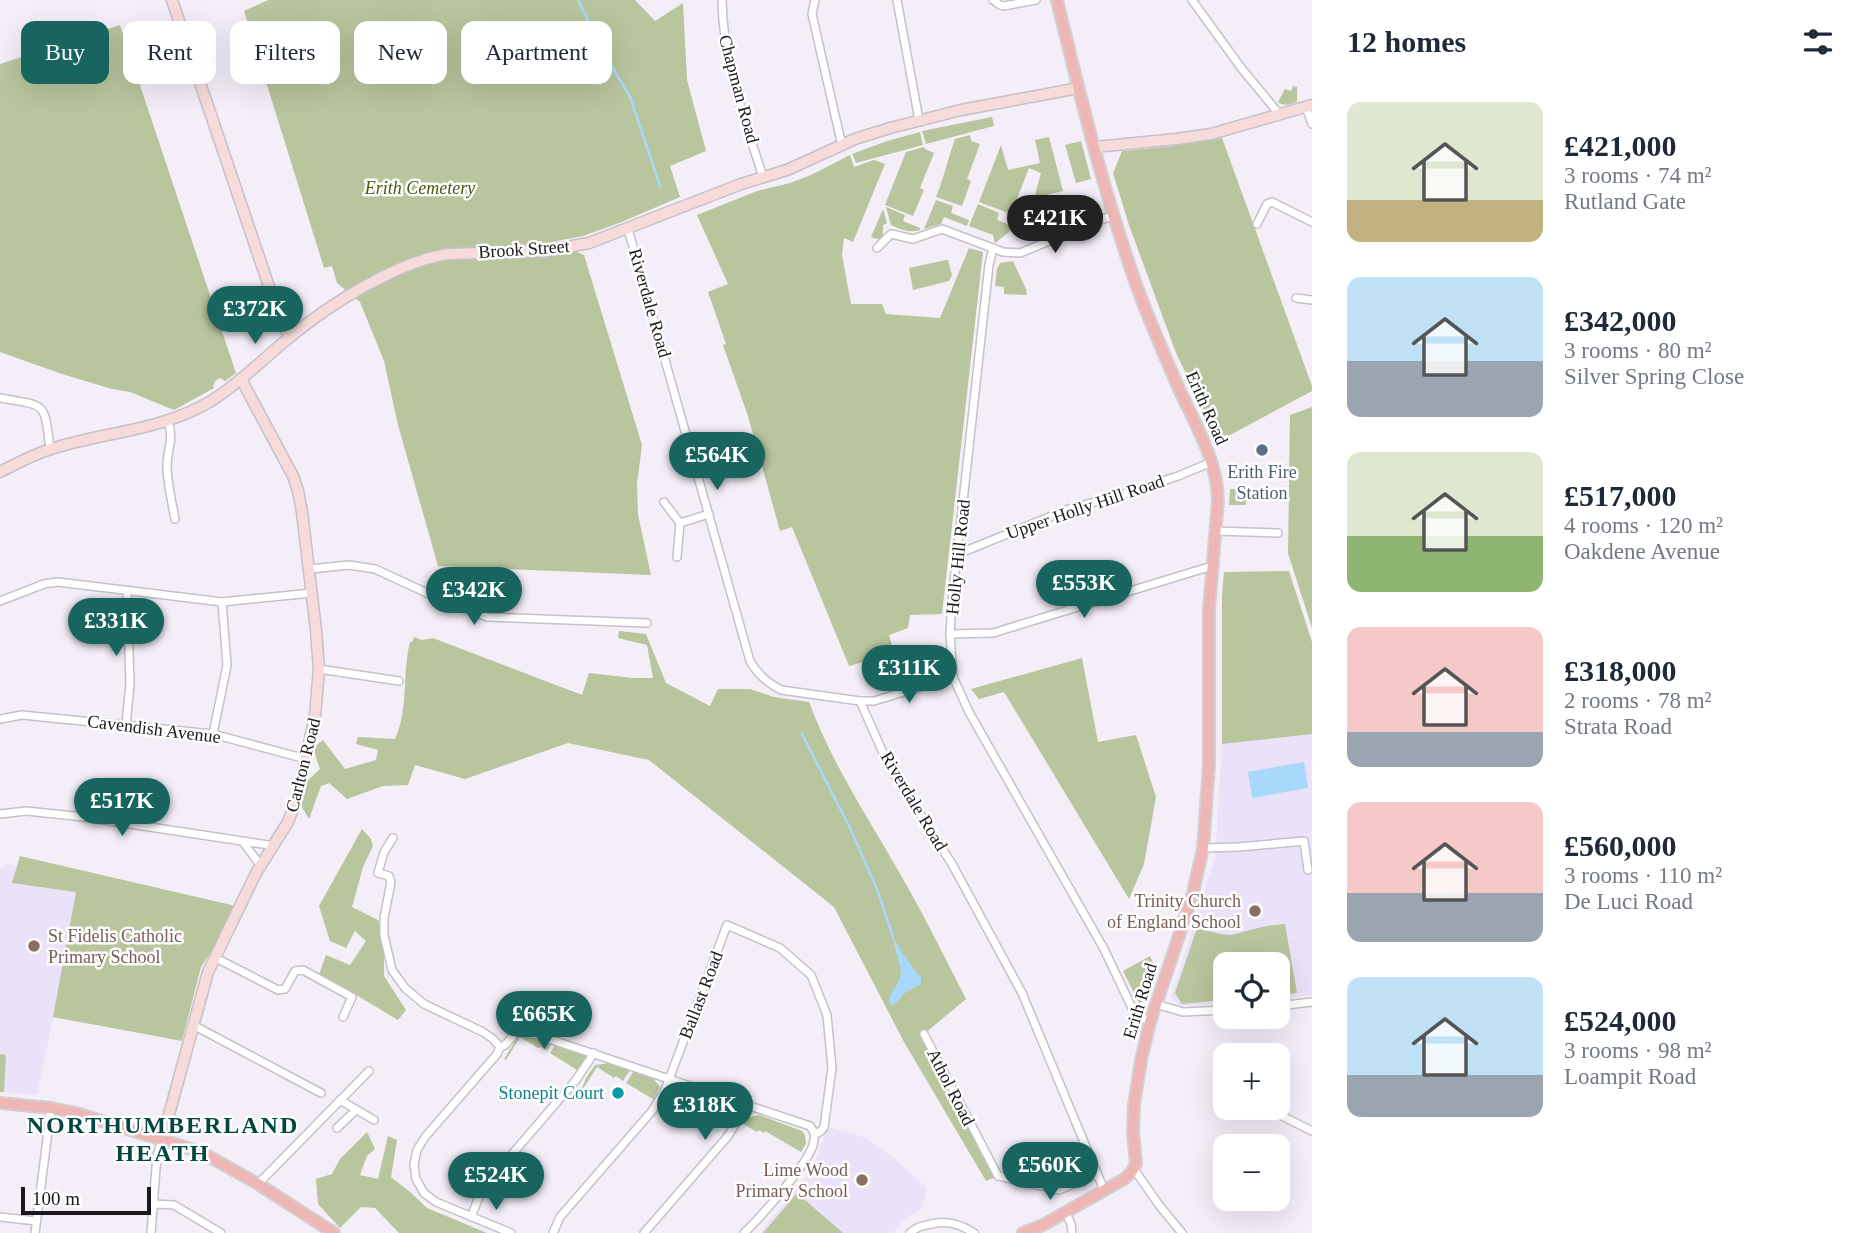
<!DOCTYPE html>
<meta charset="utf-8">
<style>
body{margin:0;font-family:Georgia,serif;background:#f2f2f3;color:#1f2937;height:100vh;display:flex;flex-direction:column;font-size:26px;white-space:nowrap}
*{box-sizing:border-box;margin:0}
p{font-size:23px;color:#747a83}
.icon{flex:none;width:38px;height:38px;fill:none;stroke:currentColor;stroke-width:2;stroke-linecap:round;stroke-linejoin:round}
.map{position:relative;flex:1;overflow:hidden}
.details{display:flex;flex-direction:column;background:#fff;width:560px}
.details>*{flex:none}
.guide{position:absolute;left:21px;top:21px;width:665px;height:63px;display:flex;gap:14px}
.tools{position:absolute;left:1213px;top:952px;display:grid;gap:14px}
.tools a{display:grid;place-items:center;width:77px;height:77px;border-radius:14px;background:#fff;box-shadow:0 7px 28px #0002;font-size:35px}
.scale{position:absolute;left:21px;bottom:18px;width:130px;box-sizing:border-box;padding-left:7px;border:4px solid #1a181c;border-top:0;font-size:19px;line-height:24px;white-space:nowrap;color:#1a181c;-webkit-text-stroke:5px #fefefe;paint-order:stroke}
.price{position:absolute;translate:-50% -60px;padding:0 16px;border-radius:24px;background:#186560;color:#fff;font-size:23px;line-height:46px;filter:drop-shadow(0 2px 4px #0008)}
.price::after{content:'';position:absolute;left:50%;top:42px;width:21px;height:16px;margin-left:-10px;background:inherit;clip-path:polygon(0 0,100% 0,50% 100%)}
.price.on{background:#222;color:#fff}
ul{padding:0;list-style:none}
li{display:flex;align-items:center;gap:21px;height:175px;padding:0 35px}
li span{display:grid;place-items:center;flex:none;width:196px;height:140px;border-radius:14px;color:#555}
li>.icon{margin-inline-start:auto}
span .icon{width:84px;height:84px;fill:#fffc;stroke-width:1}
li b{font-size:30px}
h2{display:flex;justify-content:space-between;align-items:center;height:84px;padding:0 35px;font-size:30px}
.chip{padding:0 24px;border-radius:14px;background:#fff;box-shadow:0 7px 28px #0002;font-size:24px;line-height:63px}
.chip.on{background:#186560;color:#fff}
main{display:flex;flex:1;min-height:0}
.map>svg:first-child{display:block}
</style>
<main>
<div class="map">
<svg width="1312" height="1233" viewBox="0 0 1312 1233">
<rect width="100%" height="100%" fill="#f4eef8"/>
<g fill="#eae2f8">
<polygon points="1312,734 1312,995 1278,999 1278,964 1225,964 1225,1004 1179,1006 1171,997 1215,858 1222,744"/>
<polygon points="7,864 83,875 37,1095 0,1092 0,870"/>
<polygon points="828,1127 865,1137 895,1159 927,1188 921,1210 906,1218 893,1233 760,1233 811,1172"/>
</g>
<g fill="#b8c59d">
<polygon points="268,0 635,0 655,21 683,3 687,80 706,151 670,166 680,197 619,223 583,236 552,242 584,255 642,445 637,484 638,515 651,575 438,566 398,425 384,361 360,302 337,283 332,266 324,268 244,11"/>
<polygon points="120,25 236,373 225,381 220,378 216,380 213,386 214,388 174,410 130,392 112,389 62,374 0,352 0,64"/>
<path d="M1293 86 1297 87V102C1290 104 1284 107 1278 102L1285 89 1291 91Z"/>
<polygon points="992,117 994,126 926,144 922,131"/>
<polygon points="920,132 923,145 856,163 852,154 887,141"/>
<path d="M970 135 971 141 980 144 967 179 971 181 962 206 936 197C944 178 948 158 955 139Z"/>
<polygon points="1049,137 1063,191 1034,198 1041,173 1029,168 1011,214 979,202 1001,145 1008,170 1040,163 1035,140"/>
<polygon points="1222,138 1312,386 1312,391 1219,441 1176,353 1129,225 1113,173 1122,151 1174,146"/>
<polygon points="1081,141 1091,179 1076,183 1065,145"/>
<polygon points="924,147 925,149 934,153 920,188 924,190 913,216 885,205 906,152"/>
<polygon points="850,155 854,167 874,160 885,164 853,242 844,238 842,255 851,304 882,304 886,314 940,318 969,248 983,252 942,614 910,615 908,628 889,635 894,653 849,666 792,527 780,531 748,416 723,345 726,344 708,292 728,284 697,215 757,191 790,183 811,175"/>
<polygon points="936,200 953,206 951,213 969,220 967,226 944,217 941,224 924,229"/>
<polygon points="978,204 999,213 997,220 1013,226 1010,231 995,243 993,235 969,226"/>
<path d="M886 207 905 215 903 221 920 228V230C910 233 901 230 891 225Z"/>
<polygon points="883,209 887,223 883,225 883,236 881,240 871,237"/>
<polygon points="946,260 948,260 952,275 949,281 913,290 909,268"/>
<polygon points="1013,261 1026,289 1027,295 1004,294 1004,287 995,286 997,269 1000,263"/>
<polygon points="1312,407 1312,628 1288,553 1290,415"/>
<polygon points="1230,489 1246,489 1246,505 1229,505"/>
<polygon points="1289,571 1312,642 1312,734 1222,744 1222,595 1224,572"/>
<path d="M619 631 646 634 666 683 710 706 718 689H750L774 697 809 702C833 767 873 825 907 886 928 923 947 962 966 999L924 1034 998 1176 986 1181 904 1042 834 907 649 760 568 743 465 779 415 765 408 785 383 786 347 799 329 783 321 786 309 819 299 802 305 783 320 769 313 748 323 740 345 769 376 760 378 750 356 744 358 737 395 739C409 708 402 674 410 642L413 641 414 637 422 640 433 638 582 695 589 673 633 678H653L647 645 618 638Z"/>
<polygon points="1082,658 1098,742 1136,735 1156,797 1144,864 1129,899 1004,692 979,699 971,689"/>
<polygon points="362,829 371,839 373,846 363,867 352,907 378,920 384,943 384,976 406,1010 398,1020 358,996 318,977 326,955 350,965 366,941 355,931 346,948 330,941 319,906"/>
<polygon points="20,856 240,907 201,967 182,1041 53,1017 76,892 12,883"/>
<polygon points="1285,924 1297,993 1278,995 1278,964 1225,964 1225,1000 1182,1004 1175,993 1197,928 1220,934 1231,935 1266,926"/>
<polygon points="1150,956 1155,967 1144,1001 1139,1003 1123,971"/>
<polygon points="528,1034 552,1042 547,1051 540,1047 538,1048 520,1037 506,1060 504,1059 519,1035"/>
<polygon points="556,1044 584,1053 586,1057 577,1070 550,1053"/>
<polygon points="0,1054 6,1055 4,1092 0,1092"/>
<polygon points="611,1063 630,1070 623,1081 616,1076 614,1078 597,1067 583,1089 582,1088 586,1078 595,1065"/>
<polygon points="634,1071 653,1078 660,1087 653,1099 626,1083"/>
<polygon points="680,1088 733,1106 734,1110 728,1126 707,1112 705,1113 693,1105 692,1105 671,1094 672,1091"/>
<polygon points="759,1115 802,1131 805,1135 806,1144 801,1152 765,1131 764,1133 759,1130 757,1132 743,1124 747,1118"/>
<polygon points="367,1132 375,1149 367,1156 360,1175 378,1179 388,1136 397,1140 391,1177 410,1192 427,1208 487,1233 399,1233 375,1208 361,1207 340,1228 318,1204 316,1179 332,1174 340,1159"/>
<polygon points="797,1193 843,1233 763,1233"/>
</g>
<g fill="#a9d8fd">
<polygon points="1304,762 1308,788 1252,798 1248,772"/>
<path d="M893 937 903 954 921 978V984L906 992 893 1006 889 1003C889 991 901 984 901 971 900 962 894 948 893 937Z"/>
</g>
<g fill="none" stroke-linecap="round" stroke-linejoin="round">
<g stroke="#a9d8fd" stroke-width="2.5">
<polyline points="578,0 607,58 630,97 660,186"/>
<polyline points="802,734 849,826 877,889 893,937"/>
</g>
<defs>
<g id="street">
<path d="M722 0C723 63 744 117 763 177"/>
<polyline points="815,0 812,14 842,146"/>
<polyline points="897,0 919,120"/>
<polyline points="993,0 1000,5 1004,6 1036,0"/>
<polyline points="1192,0 1242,69 1280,115"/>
<polyline points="1306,107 1312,124"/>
<polyline points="1257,224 1267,204 1272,202 1312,222"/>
<path d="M628 229 750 661C758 675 767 682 781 690L860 701H874L953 677"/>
<polyline points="877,248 891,234 913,239 942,229 1003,252 1020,253 1113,215"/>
<polyline points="993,248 989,265 952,601 950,634 953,677 969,712 1104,949 1134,1012 1150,1022"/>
<polyline points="1296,298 1312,300"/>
<path d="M0 398C47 406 44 401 50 449"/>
<path d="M168 421C175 442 166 449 167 469 168 486 172 503 175 519"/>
<polyline points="664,502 680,523 709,514"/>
<polyline points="1215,531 1278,533"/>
<polyline points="958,554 1069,509 1127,493 1178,476 1212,462"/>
<polyline points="677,557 680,523"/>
<polyline points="310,569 349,565 375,569 427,593 487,617 647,623"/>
<polyline points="0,601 44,584 58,582 222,602 312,593"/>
<polyline points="950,634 993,633 1212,566"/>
<polyline points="319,669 399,681"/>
<polyline points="860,701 888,764 952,864 1022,993 1104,1190"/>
<polyline points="0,719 22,715 213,734 306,759"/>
<polyline points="126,725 130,684 127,591"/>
<polyline points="213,734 227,665 222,602"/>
<polyline points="0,814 26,811 84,817 275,846"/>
<polyline points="393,838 384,852 378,873 389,876 391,882 384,918 384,935 392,970 405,988 424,1004 483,1032 493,1039 500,1047"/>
<polyline points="243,842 261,866"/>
<polyline points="1203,848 1239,847 1304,841 1308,870"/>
<polyline points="214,957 278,990 285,989 295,971 303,970 352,997 343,1017"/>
<polyline points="1156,1004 1183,1012 1225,1010"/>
<polyline points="1278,1006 1312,1002"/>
<polyline points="193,1025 321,1093"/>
<polyline points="924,1034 998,1176 1059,1190 1097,1174"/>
<polyline points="340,1100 374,1120"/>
<polyline points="1266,1108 1312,1131"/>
<polyline points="337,1128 356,1110"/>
<polyline points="1134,1169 1159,1205 1182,1233"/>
<polyline points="258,1184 369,1071"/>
<polyline points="154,1204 174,1205 221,1233"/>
<polyline points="1066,1213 1071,1224 1072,1233"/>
<polyline points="0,1217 36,1221"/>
<polyline points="471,1217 481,1192 488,1182 576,1080 594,1053"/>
<polyline points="35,1233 51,1108"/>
<polyline points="151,1233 157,1155 162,1140"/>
<polyline points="511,1233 436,1202 424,1193 416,1179 414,1165 417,1150 425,1137 497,1054 500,1047 505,1045 519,1029 810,1126 815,1134"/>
<polyline points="553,1233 560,1217 652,1111 665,1090 727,925 780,948 811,975 827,1015 832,1068 824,1127 821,1131 815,1134"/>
<polyline points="644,1233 728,1136 733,1128 743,1104"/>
<path d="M744 1233C760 1218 807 1165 813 1145 814 1142 814 1136 815 1134"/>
<path d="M910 1233C916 1227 922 1226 931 1224 947 1220 960 1224 974 1233"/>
</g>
<g id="secondary">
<polyline points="172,0 281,322 290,337"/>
<polyline points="1095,147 1176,139 1211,134 1312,105"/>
<path d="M0 472C16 464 32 455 48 450 102 432 162 431 211 401 240 383 264 358 290 337 330 304 398 261 449 254L546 251 589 243 741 184 787 170 855 139 890 128 961 110 1079 88"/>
<polyline points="162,1140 208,972 256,873 288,822 297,799 315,716 319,669 316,630 302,512 298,491 293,476 241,379"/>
</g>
<g id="primary">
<polyline points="0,1103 51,1108 76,1113 201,1152 258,1184 334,1233"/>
<path d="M1023 1233 1043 1225 1124 1179 1131 1173 1136 1164 1133 1132 1134 1105 1141 1060 1150 1022 1192 897 1203 848 1209 765V609L1218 500C1217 460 1196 426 1180 391 1165 357 1150 322 1137 287 1104 194 1080 96 1057 0"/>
</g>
</defs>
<use href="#street" stroke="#c6c0ca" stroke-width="10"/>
<use href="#secondary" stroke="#c6c0ca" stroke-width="13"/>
<use href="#primary" stroke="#d1d1d2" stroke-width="14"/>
<use href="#street" stroke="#fff" stroke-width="7"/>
<use href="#secondary" stroke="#f6dbda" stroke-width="10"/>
<use href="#primary" stroke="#eeb6b5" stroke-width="10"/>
</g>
<circle fill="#5c6f8a" stroke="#fefefe" stroke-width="2.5" cx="1262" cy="450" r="7"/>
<g fill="#8d6e63" stroke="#fefefe" stroke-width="2.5">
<circle cx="1255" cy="911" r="7"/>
<circle cx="34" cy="946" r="7"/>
<circle cx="862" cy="1180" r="7"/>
</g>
<circle fill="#0f9aa8" stroke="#fefefe" stroke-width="2.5" cx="618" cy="1093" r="7"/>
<g text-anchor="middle" stroke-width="5" stroke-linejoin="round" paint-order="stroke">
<g font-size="18" fill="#1a181c" stroke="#fefefe">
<text transform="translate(739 89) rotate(75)" y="6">Chapman Road</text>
<text transform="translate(524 249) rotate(-4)" y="6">Brook Street</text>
<text transform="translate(650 303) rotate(74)" y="6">Riverdale Road</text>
<text transform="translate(1207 408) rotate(66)" y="6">Erith Road</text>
<text transform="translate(1085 507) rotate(-19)" y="6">Upper Holly Hill Road</text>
<text transform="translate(958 557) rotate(-84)" y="6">Holly Hill Road</text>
<text transform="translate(154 729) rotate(7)" y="6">Cavendish Avenue</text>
<text transform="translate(303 765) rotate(-76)" y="6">Carlton Road</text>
<text transform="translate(914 801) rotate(59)" y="6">Riverdale Road</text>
<text transform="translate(701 995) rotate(-69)" y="6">Ballast Road</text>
<text transform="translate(1140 1001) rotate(-73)" y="6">Erith Road</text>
<text transform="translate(951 1087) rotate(63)" y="6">Athol Road</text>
</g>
<g font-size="18" font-style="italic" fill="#485a13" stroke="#fefefe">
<text x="420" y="194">Erith Cemetery</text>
</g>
<g font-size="18" fill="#4e5e75" stroke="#fefefe">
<text x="1262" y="478">Erith Fire<tspan x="1262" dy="21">Station</tspan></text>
</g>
<g font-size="18" fill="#785e54" stroke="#fefefe" text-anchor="end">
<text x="1241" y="907">Trinity Church<tspan x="1241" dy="21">of England School</tspan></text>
<text x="48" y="942" text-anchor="start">St Fidelis Catholic<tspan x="48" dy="21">Primary School</tspan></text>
<text x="848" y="1176">Lime Wood<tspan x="848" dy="21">Primary School</tspan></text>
</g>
<g font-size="18" fill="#0d838f" stroke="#fefefe" text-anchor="end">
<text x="604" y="1099">Stonepit Court</text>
</g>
<g font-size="24" font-weight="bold" letter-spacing="2" fill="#024541" stroke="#fefefe">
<text x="163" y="1133">NORTHUMBERLAND<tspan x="163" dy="28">HEATH</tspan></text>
</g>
</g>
</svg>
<div class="tools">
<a><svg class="icon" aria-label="locate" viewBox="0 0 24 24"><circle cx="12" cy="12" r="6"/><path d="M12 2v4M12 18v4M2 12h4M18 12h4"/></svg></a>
<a>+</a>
<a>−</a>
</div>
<div class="scale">100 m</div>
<b class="price on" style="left:1055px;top:255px">£421K</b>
<b class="price" style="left:255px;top:346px">£372K</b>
<b class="price" style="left:717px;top:492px">£564K</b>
<b class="price" style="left:1084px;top:620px">£553K</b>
<b class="price" style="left:474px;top:627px">£342K</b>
<b class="price" style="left:116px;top:658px">£331K</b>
<b class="price" style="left:909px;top:705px">£311K</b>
<b class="price" style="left:122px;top:838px">£517K</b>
<b class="price" style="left:544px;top:1051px">£665K</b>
<b class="price" style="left:705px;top:1142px">£318K</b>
<b class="price" style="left:1050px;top:1202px">£560K</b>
<b class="price" style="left:496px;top:1212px">£524K</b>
<div class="guide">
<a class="chip on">Buy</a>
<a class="chip">Rent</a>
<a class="chip">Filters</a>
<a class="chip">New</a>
<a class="chip">Apartment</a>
</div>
</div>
<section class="details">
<h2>12 homes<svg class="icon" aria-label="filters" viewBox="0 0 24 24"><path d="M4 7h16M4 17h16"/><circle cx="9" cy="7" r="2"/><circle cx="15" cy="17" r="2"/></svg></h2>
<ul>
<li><span style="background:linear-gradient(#dfe7d0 70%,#c2b280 0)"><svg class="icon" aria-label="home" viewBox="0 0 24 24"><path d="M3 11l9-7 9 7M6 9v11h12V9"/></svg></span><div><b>£421,000</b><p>3 rooms · 74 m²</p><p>Rutland Gate</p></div></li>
<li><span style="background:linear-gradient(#bfe0f5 60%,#9aa5b1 0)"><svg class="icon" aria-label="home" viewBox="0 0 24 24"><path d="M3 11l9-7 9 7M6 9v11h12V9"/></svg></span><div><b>£342,000</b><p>3 rooms · 80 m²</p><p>Silver Spring Close</p></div></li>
<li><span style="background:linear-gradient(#dfe7d0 60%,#8fb573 0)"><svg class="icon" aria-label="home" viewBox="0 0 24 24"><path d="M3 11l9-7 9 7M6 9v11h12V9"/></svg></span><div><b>£517,000</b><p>4 rooms · 120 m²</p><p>Oakdene Avenue</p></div></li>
<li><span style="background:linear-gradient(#f6c9c9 75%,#9aa5b1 0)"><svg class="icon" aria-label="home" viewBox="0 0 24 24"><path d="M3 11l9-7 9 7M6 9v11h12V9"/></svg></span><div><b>£318,000</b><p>2 rooms · 78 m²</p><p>Strata Road</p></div></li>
<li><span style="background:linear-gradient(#f6c9c9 65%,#9aa5b1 0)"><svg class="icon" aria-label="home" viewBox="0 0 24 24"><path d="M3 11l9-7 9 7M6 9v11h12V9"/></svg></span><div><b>£560,000</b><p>3 rooms · 110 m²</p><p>De Luci Road</p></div></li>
<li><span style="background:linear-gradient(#bfe0f5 70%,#9aa5b1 0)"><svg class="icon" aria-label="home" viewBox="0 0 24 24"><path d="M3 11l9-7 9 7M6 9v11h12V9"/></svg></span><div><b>£524,000</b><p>3 rooms · 98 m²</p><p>Loampit Road</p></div></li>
</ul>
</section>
</main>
